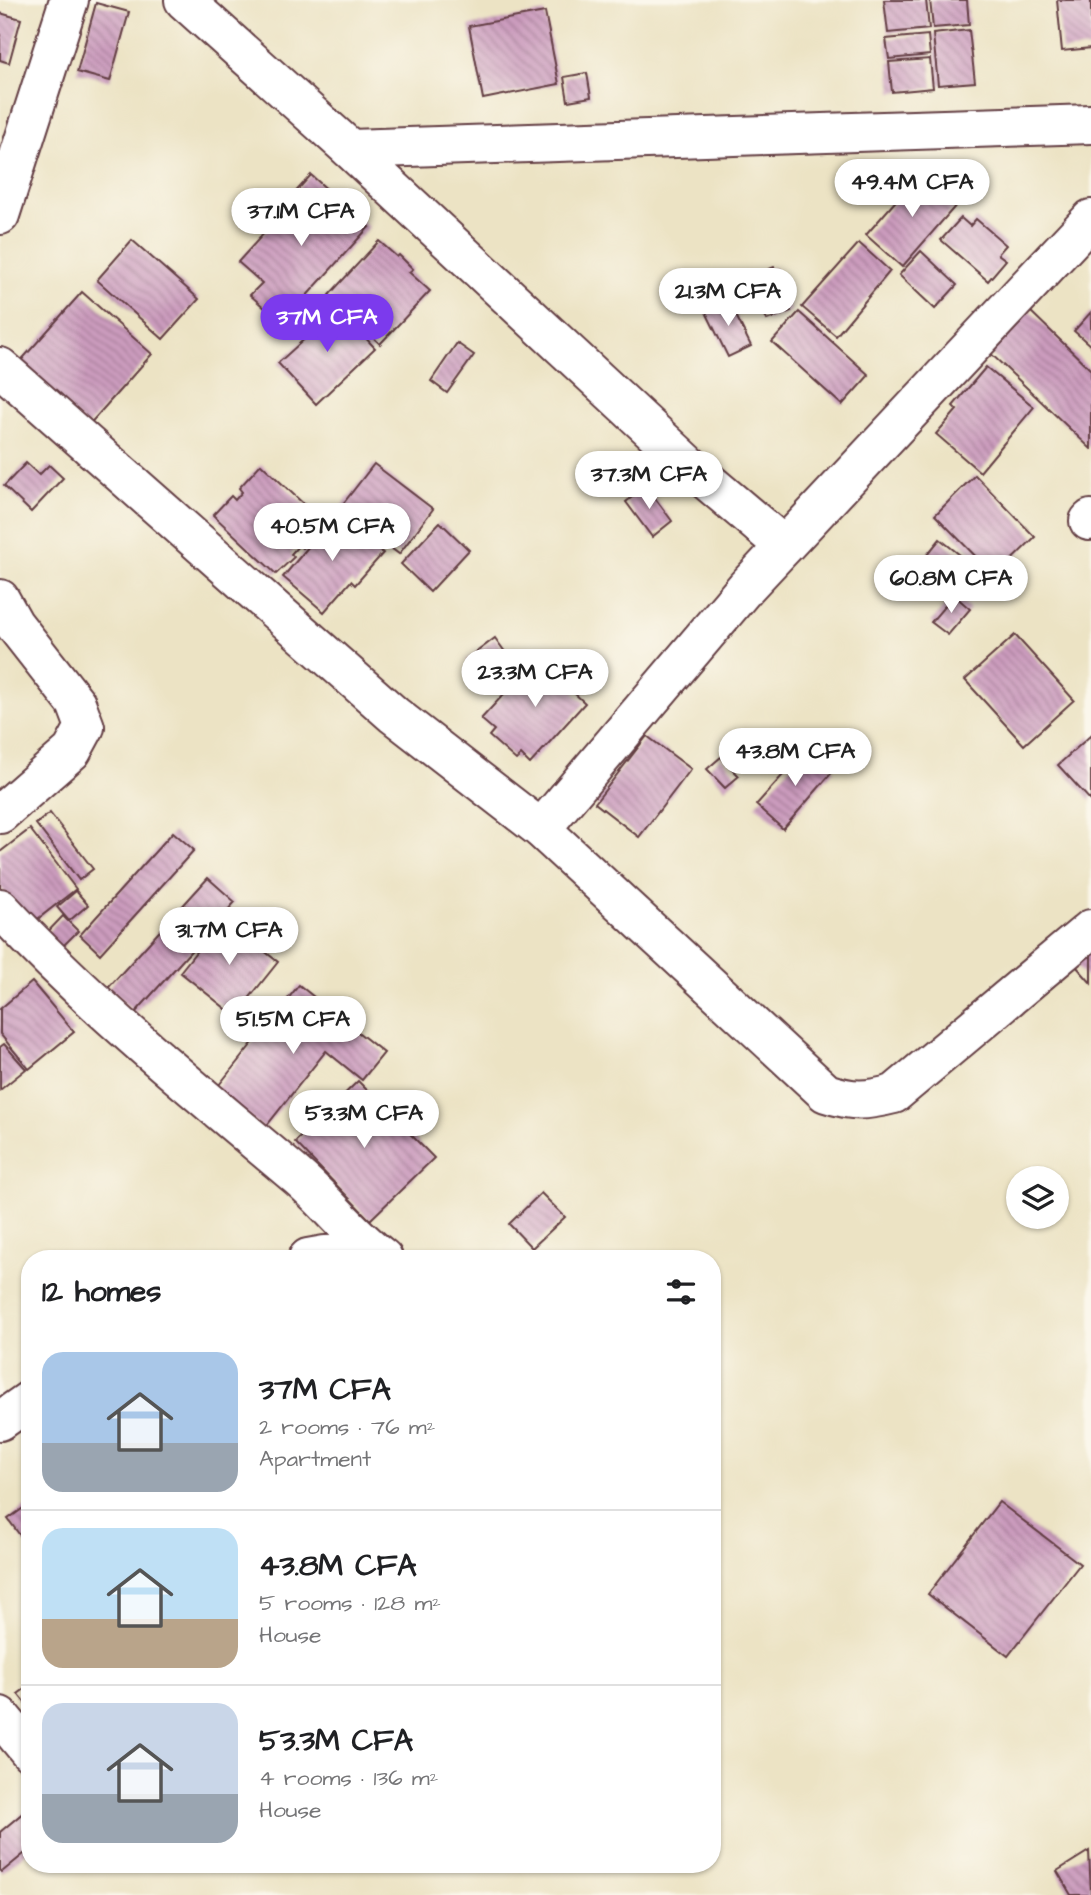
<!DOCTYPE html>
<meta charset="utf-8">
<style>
body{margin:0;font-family:"Architects Daughter",sans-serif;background:#f6f6f6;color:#202124;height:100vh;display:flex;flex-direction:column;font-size:26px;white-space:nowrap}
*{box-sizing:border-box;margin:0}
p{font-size:23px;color:#757577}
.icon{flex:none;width:38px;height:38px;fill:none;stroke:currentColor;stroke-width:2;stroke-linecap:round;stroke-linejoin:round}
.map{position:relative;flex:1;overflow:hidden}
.details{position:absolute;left:21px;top:1250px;width:700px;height:623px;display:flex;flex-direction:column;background:#fff;border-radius:28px;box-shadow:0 2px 5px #0004}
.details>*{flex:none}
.tools{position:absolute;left:1006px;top:1166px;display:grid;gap:14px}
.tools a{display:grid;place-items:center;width:63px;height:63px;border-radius:50%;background:#fff;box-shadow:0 2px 5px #0004;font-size:35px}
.price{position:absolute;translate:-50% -60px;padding:0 16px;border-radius:24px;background:#fff;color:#222;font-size:23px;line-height:46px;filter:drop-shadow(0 2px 4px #0008)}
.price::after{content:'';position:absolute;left:50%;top:42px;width:21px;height:16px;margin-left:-10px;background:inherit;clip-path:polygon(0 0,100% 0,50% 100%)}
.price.current{background:#7c3aed;color:#fff}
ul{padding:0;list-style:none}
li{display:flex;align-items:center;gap:21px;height:175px;padding:0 21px}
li+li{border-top:2px solid #e0e0e0}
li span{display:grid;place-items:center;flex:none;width:196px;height:140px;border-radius:21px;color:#555}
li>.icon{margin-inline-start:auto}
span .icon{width:84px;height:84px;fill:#fffc;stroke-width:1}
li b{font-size:30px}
h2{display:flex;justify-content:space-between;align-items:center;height:84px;padding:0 21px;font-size:30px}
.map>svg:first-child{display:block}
</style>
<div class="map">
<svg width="1091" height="1895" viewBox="0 0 1091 1895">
<defs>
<pattern id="building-back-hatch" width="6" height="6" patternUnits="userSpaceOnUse" patternTransform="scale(1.75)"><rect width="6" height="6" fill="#cb9bbd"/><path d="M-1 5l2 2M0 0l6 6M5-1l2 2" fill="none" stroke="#a77e9a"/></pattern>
</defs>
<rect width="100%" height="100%" fill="#fbf7ec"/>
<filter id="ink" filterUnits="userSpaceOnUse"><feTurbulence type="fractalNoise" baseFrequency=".0143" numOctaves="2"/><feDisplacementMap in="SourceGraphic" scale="14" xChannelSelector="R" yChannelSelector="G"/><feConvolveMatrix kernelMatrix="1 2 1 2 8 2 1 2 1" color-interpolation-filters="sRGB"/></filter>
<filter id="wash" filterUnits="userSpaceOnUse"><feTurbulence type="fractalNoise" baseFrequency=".00686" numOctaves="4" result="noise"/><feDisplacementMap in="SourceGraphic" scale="28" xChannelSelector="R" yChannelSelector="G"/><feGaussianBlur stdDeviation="1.57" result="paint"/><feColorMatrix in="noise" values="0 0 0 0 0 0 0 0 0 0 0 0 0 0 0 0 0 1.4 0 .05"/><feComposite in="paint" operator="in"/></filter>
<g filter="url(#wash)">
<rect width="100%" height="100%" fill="#ece3c4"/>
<g id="blocks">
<g fill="url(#building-back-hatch)">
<polygon points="884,0 926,0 929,29 888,33"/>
<polygon points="930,0 967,0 969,25 933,28"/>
<polygon points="1057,0 1091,0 1091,48 1062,51"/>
<polygon points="96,3 129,12 110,81 77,72"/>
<polygon points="545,12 559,84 483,99 469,26"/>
<polygon points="0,13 21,19 9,63 0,60"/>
<polygon points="969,30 975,82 938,85 933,34"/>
<polygon points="928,35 930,55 889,59 886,39"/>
<polygon points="930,59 933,88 892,92 889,62"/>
<polygon points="587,73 591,97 568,101 564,77"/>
<polygon points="922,171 958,203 902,267 866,235"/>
<polygon points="311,175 369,227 282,323 250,295 262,283 238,262 294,200 291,197"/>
<polygon points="961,218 970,226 976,219 1006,245 998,254 1006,260 988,281 941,240"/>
<polygon points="132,240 199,299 163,339 97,280"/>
<polygon points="379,241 397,257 399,255 413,269 409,272 430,291 380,344 329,295"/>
<polygon points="859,243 890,271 836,336 802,307"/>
<polygon points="921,251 957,285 935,309 899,275"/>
<polygon points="774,267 791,311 767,320 750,277"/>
<polygon points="82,292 152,354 87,427 17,365"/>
<polygon points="728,299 751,346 728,357 705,310"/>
<polygon points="333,303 375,348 316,404 278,363 320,325 314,320"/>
<polygon points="1027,308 1091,370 1091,449 987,350"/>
<polygon points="799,312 869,375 842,405 772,342"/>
<polygon points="1091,312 1091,346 1074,331"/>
<polygon points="457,343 474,355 447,393 431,381"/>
<polygon points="986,367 1034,407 980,472 936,434 957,410 953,406"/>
<polygon points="26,463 39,475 49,465 63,478 31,512 4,486"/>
<polygon points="261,464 325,524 302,548 299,545 291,554 294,557 276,574 213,515 231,496 235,500 242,492 239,488"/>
<polygon points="374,464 433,509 399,554 339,509"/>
<polygon points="975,475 1035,537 995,576 935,515"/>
<polygon points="646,486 672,521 652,537 626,502"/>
<polygon points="336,514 383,553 355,585 351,581 324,612 283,577"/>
<polygon points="440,522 469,550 430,592 401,564"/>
<polygon points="940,539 975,567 957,589 922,561"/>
<polygon points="954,595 970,609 948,635 931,622"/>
<polygon points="1015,635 1074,700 1024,745 965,680"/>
<polygon points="495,638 513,663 484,684 466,660"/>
<polygon points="539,656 547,663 554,656 584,683 574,693 585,703 530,764 521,755 516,760 489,736 494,730 481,719"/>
<polygon points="1091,735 1091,801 1058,765"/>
<polygon points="647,736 691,769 639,837 595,803"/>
<polygon points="808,747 834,770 783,829 756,805"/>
<polygon points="721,757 739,776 725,788 707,769"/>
<polygon points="50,813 93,869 79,880 36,824"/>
<polygon points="30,829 76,889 30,925 0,887 0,852"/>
<polygon points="173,832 194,850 100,954 80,935"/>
<polygon points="208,878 235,902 135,1013 108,988"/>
<polygon points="76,891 88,905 69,921 57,907"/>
<polygon points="63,916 78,931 53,956 38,942"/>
<polygon points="223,918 278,962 235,1016 180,972"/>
<polygon points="1091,938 1091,983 1069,958"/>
<polygon points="32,982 74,1032 29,1069 0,1034 0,1009"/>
<polygon points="299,985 384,1053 362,1080 326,1051 264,1129 215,1090"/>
<polygon points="4,1044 26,1069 0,1090 0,1047"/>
<polygon points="358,1081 434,1158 370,1220 295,1142"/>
<polygon points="541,1193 565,1217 532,1248 509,1224"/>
<polygon points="999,1502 1080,1564 1008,1656 928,1594"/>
<polygon points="25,1507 30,1514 30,1549 8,1519"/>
<polygon points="30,1685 30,1709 18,1694"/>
<polygon points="30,1807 30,1849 2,1872 0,1870 0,1832"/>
<polygon points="1089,1851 1091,1895 1071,1895 1057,1871"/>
</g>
</g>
</g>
<g filter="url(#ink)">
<use href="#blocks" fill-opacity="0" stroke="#623c42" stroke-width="2"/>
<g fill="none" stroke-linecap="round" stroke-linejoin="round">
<defs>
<g id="minor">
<polyline points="184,0 350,149 699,474 784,546"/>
<polyline points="350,149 1091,124"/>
<polyline points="0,215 69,0"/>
<path d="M0 367 394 715 541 829 826 1093C854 1102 866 1101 894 1094L1091 929"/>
<polyline points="1089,521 1091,519"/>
<polyline points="0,599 14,624 76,703 85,727 72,751 0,814"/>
<polyline points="541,829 746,587 1091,219"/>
<path d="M0 908C91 1006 196 1091 298 1177 327 1202 352 1235 383 1258"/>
<polyline points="308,1258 325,1255 377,1254"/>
<polyline points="0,1421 30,1400"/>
<polyline points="0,1716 30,1752"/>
</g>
</defs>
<use href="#minor" stroke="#623c42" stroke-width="42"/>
<use href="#minor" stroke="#fff" stroke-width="38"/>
</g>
</g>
</svg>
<div class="tools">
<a><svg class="icon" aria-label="layers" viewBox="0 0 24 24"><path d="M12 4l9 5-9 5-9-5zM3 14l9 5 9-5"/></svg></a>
</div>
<b class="price" style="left:912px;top:219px">49.4M CFA</b>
<b class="price" style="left:301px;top:248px">37.1M CFA</b>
<b class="price" style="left:728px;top:328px">21.3M CFA</b>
<b class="price current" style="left:327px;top:354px">37M CFA</b>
<b class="price" style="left:649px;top:511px">37.3M CFA</b>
<b class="price" style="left:332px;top:563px">40.5M CFA</b>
<b class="price" style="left:951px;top:615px">60.8M CFA</b>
<b class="price" style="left:535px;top:709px">23.3M CFA</b>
<b class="price" style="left:795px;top:788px">43.8M CFA</b>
<b class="price" style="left:229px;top:967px">31.7M CFA</b>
<b class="price" style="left:293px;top:1056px">51.5M CFA</b>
<b class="price" style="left:364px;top:1150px">53.3M CFA</b>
<section class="details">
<h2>12 homes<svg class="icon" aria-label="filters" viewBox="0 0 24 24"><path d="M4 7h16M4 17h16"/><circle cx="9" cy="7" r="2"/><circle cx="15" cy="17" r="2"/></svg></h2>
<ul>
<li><span style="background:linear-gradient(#a9c7e8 65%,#9aa5b1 0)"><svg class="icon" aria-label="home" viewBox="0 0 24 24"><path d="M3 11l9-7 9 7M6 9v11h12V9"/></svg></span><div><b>37M CFA</b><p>2 rooms · 76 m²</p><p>Apartment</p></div></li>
<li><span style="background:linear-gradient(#bfe0f5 65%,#b9a48a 0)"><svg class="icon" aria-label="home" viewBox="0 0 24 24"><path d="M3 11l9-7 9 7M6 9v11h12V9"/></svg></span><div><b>43.8M CFA</b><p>5 rooms · 128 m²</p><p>House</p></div></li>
<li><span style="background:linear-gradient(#c9d6e8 65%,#9aa5b1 0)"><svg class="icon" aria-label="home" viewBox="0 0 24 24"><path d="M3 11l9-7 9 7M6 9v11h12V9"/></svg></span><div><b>53.3M CFA</b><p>4 rooms · 136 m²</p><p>House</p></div></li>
</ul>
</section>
</div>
